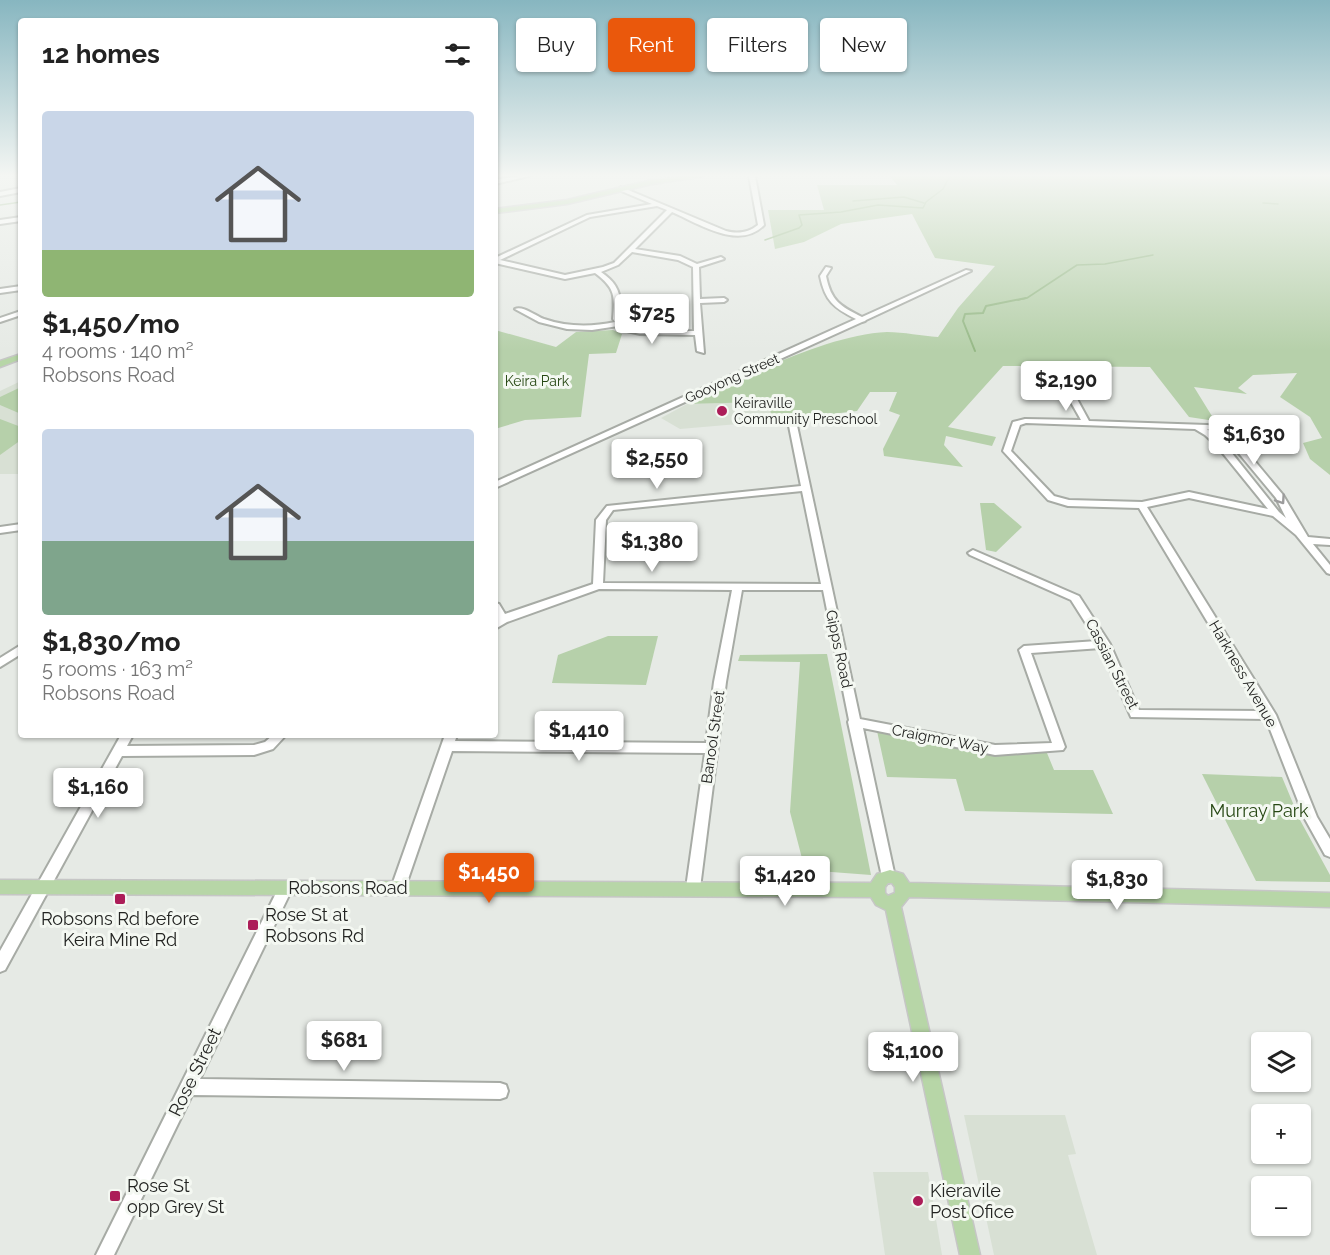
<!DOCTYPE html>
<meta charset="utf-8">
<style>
body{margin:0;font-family:Raleway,sans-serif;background:#f6f6f6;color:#222;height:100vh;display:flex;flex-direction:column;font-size:22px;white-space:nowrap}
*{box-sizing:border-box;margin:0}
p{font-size:20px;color:#767676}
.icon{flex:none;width:33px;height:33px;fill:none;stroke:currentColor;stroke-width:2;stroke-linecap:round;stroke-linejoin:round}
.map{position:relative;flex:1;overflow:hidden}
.drawer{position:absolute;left:18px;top:18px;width:480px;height:720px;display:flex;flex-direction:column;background:#fff;border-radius:6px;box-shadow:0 2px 4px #0004}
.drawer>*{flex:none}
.banner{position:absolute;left:516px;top:18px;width:570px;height:54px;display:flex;gap:12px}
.buttons{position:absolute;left:1251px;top:1032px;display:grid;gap:12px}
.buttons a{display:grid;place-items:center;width:60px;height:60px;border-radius:6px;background:#fff;box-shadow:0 2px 4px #0004;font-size:30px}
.price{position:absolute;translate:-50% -51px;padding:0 14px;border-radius:6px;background:#fff;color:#222;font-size:20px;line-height:39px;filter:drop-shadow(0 2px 3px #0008)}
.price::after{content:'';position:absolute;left:50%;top:36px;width:18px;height:14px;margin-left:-9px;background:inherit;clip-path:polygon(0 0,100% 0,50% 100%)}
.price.selected{background:#ea580c;color:#fff}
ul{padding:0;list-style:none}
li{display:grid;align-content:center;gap:12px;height:318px;padding:0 24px}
li span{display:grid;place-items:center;height:186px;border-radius:6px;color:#555}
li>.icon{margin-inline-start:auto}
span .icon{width:108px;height:108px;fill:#fffc;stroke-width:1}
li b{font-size:26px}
h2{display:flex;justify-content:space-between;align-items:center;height:72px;padding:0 24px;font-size:26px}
.pill{padding:0 21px;border-radius:6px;background:#fff;box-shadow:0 2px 4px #0004;font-size:21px;line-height:54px}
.pill.selected{background:#ea580c;color:#fff}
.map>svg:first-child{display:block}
</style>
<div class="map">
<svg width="1330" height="1255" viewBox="0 0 1330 1255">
<rect width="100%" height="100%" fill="#e6eae5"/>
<g fill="#d8e0d4">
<polygon points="21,381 21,474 0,474 0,391"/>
<polygon points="769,402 773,421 680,429 661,418 687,404"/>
<polygon points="964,1115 1065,1115 1076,1154 1068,1155 1097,1255 994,1255"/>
<polygon points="873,1172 928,1172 942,1255 885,1255"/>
</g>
<g fill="#b6d0aa">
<path d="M890 176H1330V475L1310 459 1303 443 1322 438 1310 417 1280 397 1297 373 1253 375 1238 388 1247 394 1194 387 1215 421 1189 417 1150 367 1003 366 948 427 996 437 992 446 946 436 944 445 963 467 884 456 883 449 900 415 889 411 897 392H870L857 411 773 421 768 402 687 404C744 378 825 335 887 332 904 332 922 336 938 337L958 308 995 266 935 258 912 214 841 224 804 242 775 249 768 210H824L817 185H897Z"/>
<polygon points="495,330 556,347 576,332 613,330 622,334 616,353 589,354 581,417 525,420 495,429"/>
<polygon points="21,387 21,414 0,405 0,397"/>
<polygon points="0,419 21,427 21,440 0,455"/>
<polygon points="980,503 994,503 1022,527 996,552 986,550"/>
<polygon points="608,636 658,636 646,685 552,683 558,655"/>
<polygon points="827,654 871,875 805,870 790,812 800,662 738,661 740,655"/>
<path d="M877 731C902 733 925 743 950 747 982 753 1015 752 1047 753L1054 770H1093L1113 814 965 811 956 779 887 777Z"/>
<polygon points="1202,774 1282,777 1300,820 1330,875 1330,882 1256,881"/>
</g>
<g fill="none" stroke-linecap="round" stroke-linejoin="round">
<g stroke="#95b885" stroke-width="1.5">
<polyline points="853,201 904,197 924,203"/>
<polyline points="1263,203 1278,204"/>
<polyline points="0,205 21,202"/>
<polyline points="765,240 799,228 802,225 799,215 841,212 878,205 923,208 926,202 943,189 950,176"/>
<polyline points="1018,300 1027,298 1077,265 1105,264 1153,255"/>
</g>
<polyline stroke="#95b885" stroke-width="2" points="975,351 963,321 965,314 983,313 986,306 1026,298"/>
<defs>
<g id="minor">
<polygon points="520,176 529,176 495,184 495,180"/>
<path d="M749 176H755L764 225C739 251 698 223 672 212L635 249 680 256 697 264 721 257 724 259 699 267 700 299 724 298 727 300 724 302 700 303 704 353 697 351 695 335 640 334 627 331 618 326 592 330 567 329 539 322 515 309C522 305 536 316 544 319 567 327 592 327 615 322L613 319C615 295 615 288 595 273L565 279 495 263V258L587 215 652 204 619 190 621 187 726 231C738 234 748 233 758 225ZM657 206 667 210 614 263 603 267 565 275 500 260 590 217ZM632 252 678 260 693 267 694 331C679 331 630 336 621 321 619 317 620 312 620 307 621 290 614 281 601 272L618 265Z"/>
<polygon points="21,188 21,192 0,196 0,192"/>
<polygon points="21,217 21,221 0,224 0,220"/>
<path d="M826 267 831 268 826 276C831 301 840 306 862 317L966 270 971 271 866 320 865 321 862 322 495 488V482L856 319C834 308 825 301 820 276Z"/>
<polygon points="21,286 21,290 0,293 0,289"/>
<polygon points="21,311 21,315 0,322 0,318"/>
<path d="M1065 388H1071L1089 421 1207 425 1223 427 1233 435 1283 495 1308 537 1330 539V545L1313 544 1330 565V574L1327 573 1296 535 1273 516 1189 498 1147 507 1276 715 1317 817 1330 839V857L1325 855 1305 819 1266 719 1131 717 1101 648 1031 653 1065 747 1063 750 995 755 863 728 895 877 893 881 888 883 883 881 848 722 849 720 823 590H742L726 682 700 888 698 892 693 894 688 892 686 888 705 753 452 751 405 888 403 892 398 894 393 892 391 888 445 735H457L455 741 706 743 714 682 732 590 599 589 507 622 495 629V620L497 618 495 614V603L499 604 505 614 593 584 596 520 607 506 801 486 788 421 792 419 796 421 860 719 995 745 1052 743 1019 650 1024 646 1097 641 1071 600 970 555 968 553 973 550 1079 596 1110 644 1139 710 1261 711 1139 508 1068 506 1048 500 1003 451 1013 422 1025 419 1081 420 1064 390ZM1026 423 1195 429 1205 435 1217 446 1268 509 1189 492 1142 502 1069 500 1054 496 1011 451 1020 425ZM1207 429 1218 431 1227 439 1276 498 1286 518 1279 512 1223 442ZM802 491 821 584 603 583 606 520 613 510Z"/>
<polygon points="21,524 21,530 0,533 0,527"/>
<polygon points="21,645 21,654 0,667 0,658"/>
<polygon points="121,735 133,735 127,746 254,745 265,742 273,735 286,735 273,749 254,755 122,756 5,970 0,972 0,951"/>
<polygon points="285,883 290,885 292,889 200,1079 500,1083 506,1085 508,1091 506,1097 500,1099 192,1095 114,1255 96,1255 280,885"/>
</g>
<g id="major">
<polygon points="690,176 705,176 652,184 567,204 495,213 495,209 567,200 652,180"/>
<polygon points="21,354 21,359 0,367 0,361"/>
<path d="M890 870 903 874 909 883 1330 893V907L909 897 901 907 980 1255H960L886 910 876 905 871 897 0 894V880L871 883 877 874ZM892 883 895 887V893L888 896 885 893V887L888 883Z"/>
</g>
</defs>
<use href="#minor" stroke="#a7aba5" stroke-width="4"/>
<use href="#major" stroke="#c6c6c6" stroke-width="3"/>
<use href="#minor" fill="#fff" fill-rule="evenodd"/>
<use href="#major" fill="#b7d6a7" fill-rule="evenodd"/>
</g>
<defs><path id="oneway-chevron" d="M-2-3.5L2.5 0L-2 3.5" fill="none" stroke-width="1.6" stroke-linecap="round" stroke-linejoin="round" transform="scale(1.5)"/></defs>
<use stroke="#9c9c9c" href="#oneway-chevron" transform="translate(1281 500) rotate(56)"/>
<linearGradient id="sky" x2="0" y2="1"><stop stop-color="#87b6c0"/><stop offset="0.5" stop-color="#f4f6f3"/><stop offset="1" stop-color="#f4f6f3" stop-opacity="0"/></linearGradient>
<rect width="1330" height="351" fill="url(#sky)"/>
<g fill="#ac1d58" stroke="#f4f8f2" stroke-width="2">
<circle cx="722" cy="411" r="6"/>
<rect x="114" y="893" width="12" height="12" rx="3"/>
<rect x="247" y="919" width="12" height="12" rx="3"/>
<rect x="109" y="1190" width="12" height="12" rx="3"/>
<circle cx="918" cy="1201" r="6"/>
</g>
<g text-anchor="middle" stroke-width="6" stroke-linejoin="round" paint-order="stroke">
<g font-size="14" fill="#232422" stroke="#f4f8f2">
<text transform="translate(732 378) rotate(-24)" y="5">Gooyong Street</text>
</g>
<g font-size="14" fill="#264713" stroke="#f4f8f2">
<text x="537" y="386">Keira Park</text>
</g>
<g font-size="14" fill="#232422" stroke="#f4f8f2" text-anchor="start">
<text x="734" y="408">Keiraville<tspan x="734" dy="16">Community Preschool</tspan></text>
</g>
<g font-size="15" fill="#232422" stroke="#f4f8f2">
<text transform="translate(839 649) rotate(78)" y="5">Gipps Road</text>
<text transform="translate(1112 664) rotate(63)" y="5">Cassian Street</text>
<text transform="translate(1243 674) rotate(60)" y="5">Harkness Avenue</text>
<text transform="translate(713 737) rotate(-82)" y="5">Banool Street</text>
<text transform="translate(940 739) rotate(11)" y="5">Craigmor Way</text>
</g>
<g font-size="18" fill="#264713" stroke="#f4f8f2">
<text x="1259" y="817">Murray Park</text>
</g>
<g font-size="18" fill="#232422" stroke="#f4f8f2">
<text x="348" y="894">Robsons Road</text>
<text transform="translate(195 1072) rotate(-64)" y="6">Rose Street</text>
</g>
<g font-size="18" fill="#232422" stroke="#f4f8f2" text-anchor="start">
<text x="265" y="921">Rose St at<tspan x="265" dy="21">Robsons Rd</tspan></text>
<text x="120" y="925" text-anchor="middle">Robsons Rd before<tspan x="120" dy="21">Keira Mine Rd</tspan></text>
<text x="127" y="1192">Rose St<tspan x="127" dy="21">opp Grey St</tspan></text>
<text x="930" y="1197">Kieravile<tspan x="930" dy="21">Post Ofice</tspan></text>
</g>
</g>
</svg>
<div class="buttons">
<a><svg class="icon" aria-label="layers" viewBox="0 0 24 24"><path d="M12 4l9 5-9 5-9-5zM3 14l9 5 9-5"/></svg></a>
<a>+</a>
<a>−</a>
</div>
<b class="price" style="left:652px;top:345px">$725</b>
<b class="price" style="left:1066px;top:412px">$2,190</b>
<b class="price" style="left:1254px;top:466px">$1,630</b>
<b class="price" style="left:657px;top:490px">$2,550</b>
<b class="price" style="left:652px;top:573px">$1,380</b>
<b class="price" style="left:579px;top:762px">$1,410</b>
<b class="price" style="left:98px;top:819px">$1,160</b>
<b class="price selected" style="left:489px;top:904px">$1,450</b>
<b class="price" style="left:785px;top:907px">$1,420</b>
<b class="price" style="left:1117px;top:911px">$1,830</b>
<b class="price" style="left:344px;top:1072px">$681</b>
<b class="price" style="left:913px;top:1083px">$1,100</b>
<div class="banner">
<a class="pill">Buy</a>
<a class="pill selected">Rent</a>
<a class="pill">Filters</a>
<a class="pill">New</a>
</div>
<section class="drawer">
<h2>12 homes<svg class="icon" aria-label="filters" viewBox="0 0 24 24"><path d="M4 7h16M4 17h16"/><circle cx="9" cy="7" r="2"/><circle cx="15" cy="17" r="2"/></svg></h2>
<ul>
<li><span style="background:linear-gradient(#c9d6e8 75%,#8fb573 0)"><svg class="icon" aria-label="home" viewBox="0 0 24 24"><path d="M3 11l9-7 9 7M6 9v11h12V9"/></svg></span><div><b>$1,450/mo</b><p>4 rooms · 140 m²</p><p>Robsons Road</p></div></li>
<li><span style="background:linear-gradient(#c9d6e8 60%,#7fa58c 0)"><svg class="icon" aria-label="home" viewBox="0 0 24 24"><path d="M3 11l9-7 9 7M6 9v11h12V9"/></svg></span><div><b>$1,830/mo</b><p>5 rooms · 163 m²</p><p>Robsons Road</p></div></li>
</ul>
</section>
</div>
